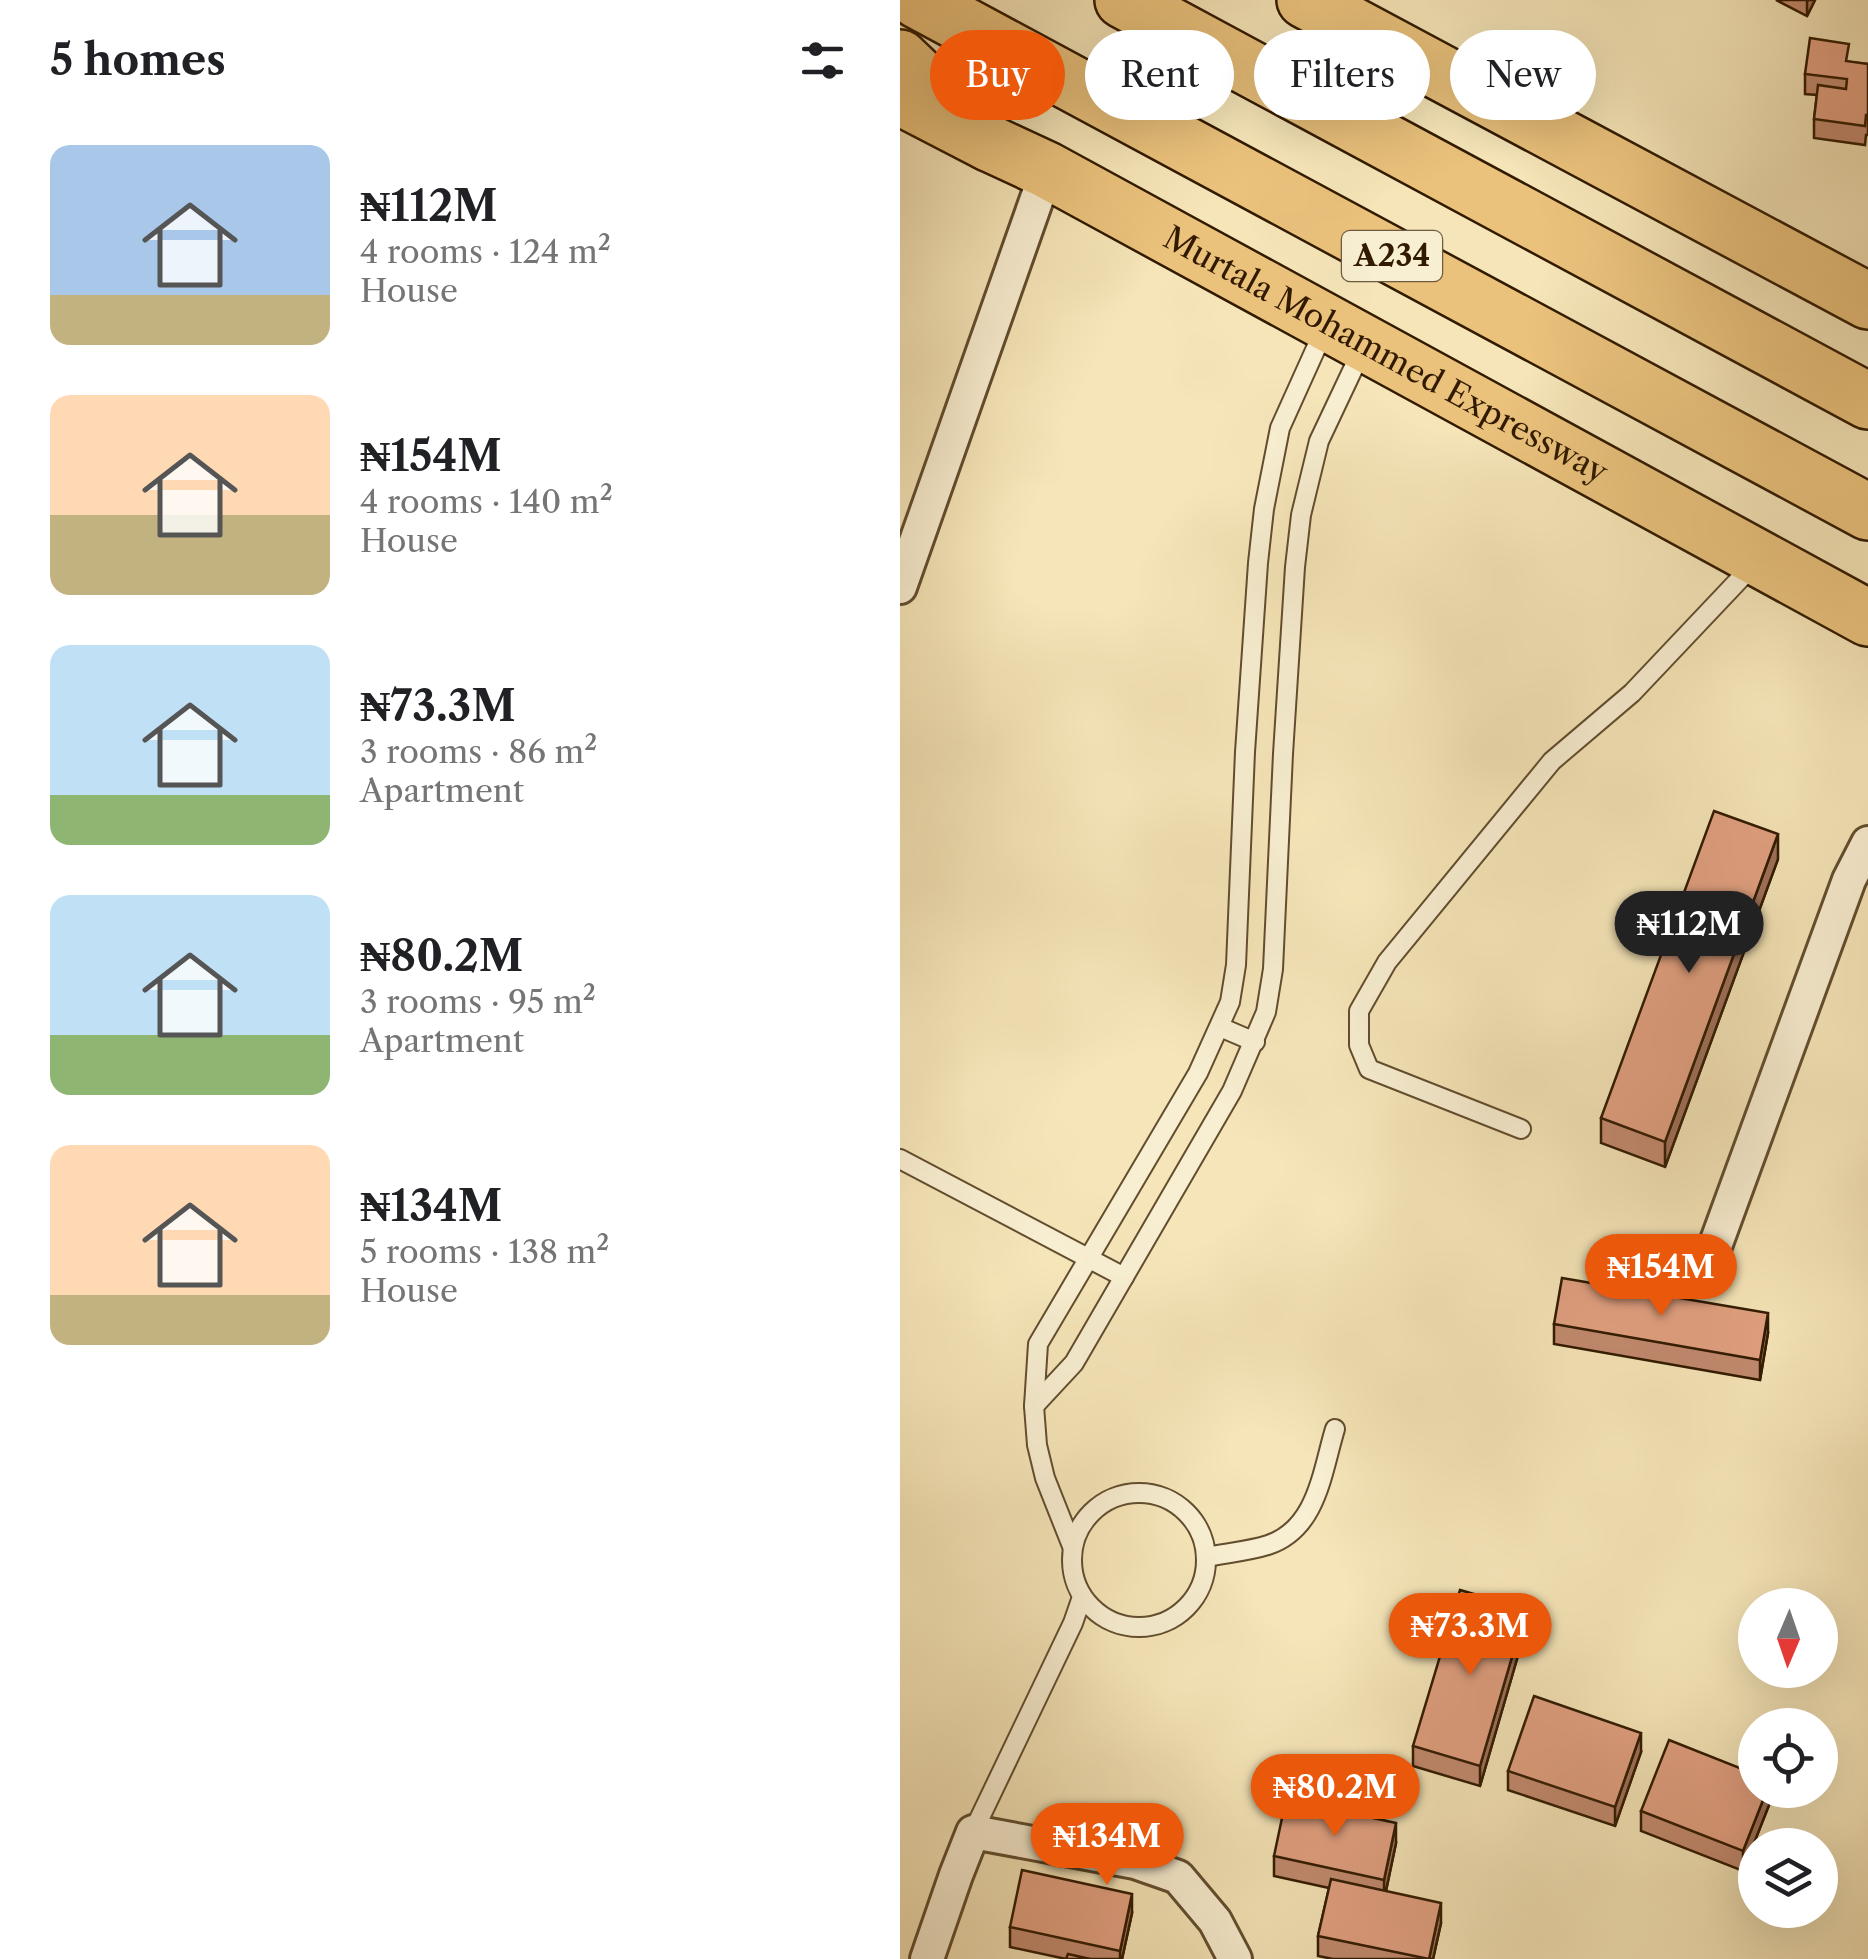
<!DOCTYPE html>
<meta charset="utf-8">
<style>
body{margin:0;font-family:"Libre Caslon Text",serif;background:#f2f2f2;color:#202124;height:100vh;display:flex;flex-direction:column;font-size:38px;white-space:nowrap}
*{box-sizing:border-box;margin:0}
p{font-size:32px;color:#757577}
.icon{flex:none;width:55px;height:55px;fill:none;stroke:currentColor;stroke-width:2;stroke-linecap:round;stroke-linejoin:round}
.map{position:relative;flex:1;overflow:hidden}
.side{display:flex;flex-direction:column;background:#fff;width:900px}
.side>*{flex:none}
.guide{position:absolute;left:30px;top:30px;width:788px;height:90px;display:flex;gap:20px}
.needle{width:65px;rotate:182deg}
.controls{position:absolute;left:838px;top:1588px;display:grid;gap:20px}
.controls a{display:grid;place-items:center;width:100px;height:100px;border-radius:50%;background:#fff;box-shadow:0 10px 40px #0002;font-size:50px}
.price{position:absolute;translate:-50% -85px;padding:0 22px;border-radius:35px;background:#ea580c;color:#fff;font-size:32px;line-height:65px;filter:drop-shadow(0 2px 5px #0008)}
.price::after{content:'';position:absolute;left:50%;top:60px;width:30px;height:22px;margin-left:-15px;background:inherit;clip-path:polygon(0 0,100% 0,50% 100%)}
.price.current{background:#222;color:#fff}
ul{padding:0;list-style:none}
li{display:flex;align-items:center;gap:30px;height:250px;padding:0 50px}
li span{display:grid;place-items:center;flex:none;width:280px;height:200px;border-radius:20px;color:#555}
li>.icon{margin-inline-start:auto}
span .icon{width:120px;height:120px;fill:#fffc;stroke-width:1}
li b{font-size:42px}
h2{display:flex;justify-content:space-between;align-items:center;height:120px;padding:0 50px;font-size:42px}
.chip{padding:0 35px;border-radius:45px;background:#fff;box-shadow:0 10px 40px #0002;font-size:35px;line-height:90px}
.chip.current{background:#ea580c;color:#fff}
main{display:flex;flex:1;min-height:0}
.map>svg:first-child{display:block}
</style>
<main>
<section class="side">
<h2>5 homes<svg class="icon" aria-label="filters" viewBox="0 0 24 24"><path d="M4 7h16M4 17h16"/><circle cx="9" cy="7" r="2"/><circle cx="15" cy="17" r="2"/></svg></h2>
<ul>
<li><span style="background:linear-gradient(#a9c7e8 75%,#c2b280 0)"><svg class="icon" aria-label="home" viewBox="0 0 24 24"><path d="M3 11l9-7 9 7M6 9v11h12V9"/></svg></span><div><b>₦112M</b><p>4 rooms · 124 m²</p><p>House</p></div></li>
<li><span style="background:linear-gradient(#ffd9b3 60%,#c2b280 0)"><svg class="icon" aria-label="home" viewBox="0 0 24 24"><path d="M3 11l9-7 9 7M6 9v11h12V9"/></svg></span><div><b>₦154M</b><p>4 rooms · 140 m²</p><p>House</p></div></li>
<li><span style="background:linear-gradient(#bfe0f5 75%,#8fb573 0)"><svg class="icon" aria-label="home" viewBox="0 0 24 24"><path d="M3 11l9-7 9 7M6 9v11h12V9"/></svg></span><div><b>₦73.3M</b><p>3 rooms · 86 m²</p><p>Apartment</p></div></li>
<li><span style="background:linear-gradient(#bfe0f5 70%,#8fb573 0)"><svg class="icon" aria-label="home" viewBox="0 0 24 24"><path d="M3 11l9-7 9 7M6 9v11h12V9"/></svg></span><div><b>₦80.2M</b><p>3 rooms · 95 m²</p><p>Apartment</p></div></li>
<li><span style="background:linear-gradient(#ffd9b3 75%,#c2b280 0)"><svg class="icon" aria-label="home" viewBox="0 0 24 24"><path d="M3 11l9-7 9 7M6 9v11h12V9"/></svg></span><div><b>₦134M</b><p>5 rooms · 138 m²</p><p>House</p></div></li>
</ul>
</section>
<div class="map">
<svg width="968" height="1959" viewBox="0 0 968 1959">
<rect width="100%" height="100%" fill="#f5e5b8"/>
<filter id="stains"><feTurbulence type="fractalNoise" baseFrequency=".002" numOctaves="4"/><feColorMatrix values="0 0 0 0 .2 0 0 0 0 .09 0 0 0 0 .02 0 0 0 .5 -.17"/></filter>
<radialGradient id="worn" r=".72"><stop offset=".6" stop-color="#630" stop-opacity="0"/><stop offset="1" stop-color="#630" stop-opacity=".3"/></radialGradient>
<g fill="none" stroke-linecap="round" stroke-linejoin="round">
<defs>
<g id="service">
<polyline points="320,1027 355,1042"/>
<polyline points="621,1129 469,1069 459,1045 459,1011 487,962 652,761 732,693 856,562"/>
<polyline points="0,1159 224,1277"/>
<polyline points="134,1406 174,1363 332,1091 366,1012 373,969 383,754 395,567 401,515 419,441 462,350"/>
<circle cx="239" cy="1560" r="67"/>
<polyline points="172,1546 145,1478 137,1445 134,1406 138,1344 298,1073 330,1002 336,965 345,752 358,563 364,509 380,428 426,326"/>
<path d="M307 1557C327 1553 349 1551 368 1545 417 1529 422 1472 435 1429"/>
<polyline points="73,1832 173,1623 182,1597"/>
</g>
<g id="minor">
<polyline points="0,587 147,170"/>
<polyline points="814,1249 949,880 968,843"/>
<polyline points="27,1959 56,1875 73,1832 235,1862 278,1877 315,1921 335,1959"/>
</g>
<g id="trunk">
<polyline points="405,0 968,301"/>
<path id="s1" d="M0 97 89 143 147 170 968 618"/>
</g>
<g id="motorway">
<polyline points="17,0 968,512"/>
<polyline points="223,0 968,401"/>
<polyline points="0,58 89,143"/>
</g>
</defs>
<use href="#service" stroke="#624d2e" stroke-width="22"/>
<use href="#minor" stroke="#624d2e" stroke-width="38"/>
<use href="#trunk" stroke="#311a00" stroke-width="60"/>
<use href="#motorway" stroke="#311a00" stroke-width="60"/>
<use href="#service" stroke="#f8eed1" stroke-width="18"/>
<use href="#minor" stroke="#f8eed1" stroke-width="32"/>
<use href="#trunk" stroke="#eac27c" stroke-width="55"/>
<use href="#motorway" stroke="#eac27c" stroke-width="55"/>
</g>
<g fill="#c28a6f" stroke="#311a00" stroke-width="2.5">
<polygon points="876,0 915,0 907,16"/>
<polygon points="949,62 968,64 968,135 966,135 965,145 914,138 914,119 917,95 905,94 905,74"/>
<polygon points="878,859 765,1167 701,1143 701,1118"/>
<polygon points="654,1324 868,1333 860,1380 654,1344"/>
<polygon points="626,1628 580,1786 513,1766 513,1746"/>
<polygon points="741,1752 715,1826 608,1790 608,1771"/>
<polygon points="871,1790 871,1800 843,1871 741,1831 741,1811"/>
<polygon points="496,1843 486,1891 541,1923 533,1959 433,1959 418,1956 418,1936 429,1888 374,1876 374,1856"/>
<polygon points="232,1913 222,1959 166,1959 110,1947 110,1927"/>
</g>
<g fill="#9e705a" stroke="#311a00" stroke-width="2.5">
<polygon points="908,0 915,0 907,16 907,2"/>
<polygon points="878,834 878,859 765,1167 765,1142"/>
<polygon points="868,1313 868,1333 860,1380 860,1360"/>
<polygon points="626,1609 626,1628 580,1786 580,1766"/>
<polygon points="741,1733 741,1752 715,1826 715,1807"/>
<polygon points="867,1790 871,1790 871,1800 843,1871 843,1851"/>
<polygon points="496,1823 496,1843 484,1900 484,1880"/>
<polygon points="232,1894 232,1913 222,1959 220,1959 220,1951"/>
<polygon points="541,1903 541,1923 533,1959 529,1959"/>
</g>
<g fill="#e1a081" stroke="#311a00" stroke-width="2.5">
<polygon points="910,38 949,44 946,61 968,64 968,115 966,115 965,126 914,119 918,85 946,89 947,79 905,74"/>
<polygon points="814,811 878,834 765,1142 701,1118"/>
<polygon points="662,1278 868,1313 860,1360 654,1324"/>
<polygon points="560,1590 626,1609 580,1766 513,1746"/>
<polygon points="634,1696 741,1733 715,1807 608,1771"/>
<polygon points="769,1740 855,1774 855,1790 867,1790 843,1851 741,1811"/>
<polygon points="386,1799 496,1823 484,1880 374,1856"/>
<polygon points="122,1870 232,1894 220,1951 110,1927"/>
<polygon points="431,1879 541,1903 529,1959 418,1936"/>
<polygon points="168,1954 190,1959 166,1959"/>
</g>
<g text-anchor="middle" stroke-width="8" stroke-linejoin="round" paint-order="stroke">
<rect fill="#f8eed1" stroke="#6d5a3f" stroke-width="2.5" x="442" y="231" width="100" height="50" rx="8"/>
<g font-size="30" font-weight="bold" fill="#311a00">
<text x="492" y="266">A234</text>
</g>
<g font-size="32" fill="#311a00" stroke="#f8eed1">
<text dy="11" stroke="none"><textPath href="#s1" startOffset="550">Murtala Mohammed Expressway</textPath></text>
</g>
</g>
<rect width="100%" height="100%" filter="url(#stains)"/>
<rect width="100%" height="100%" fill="url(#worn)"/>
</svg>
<div class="controls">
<a><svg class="needle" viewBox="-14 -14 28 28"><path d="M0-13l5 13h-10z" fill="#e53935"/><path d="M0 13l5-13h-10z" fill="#757577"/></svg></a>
<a><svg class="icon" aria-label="locate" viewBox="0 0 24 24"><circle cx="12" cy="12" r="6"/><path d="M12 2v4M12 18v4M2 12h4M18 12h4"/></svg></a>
<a><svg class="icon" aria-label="layers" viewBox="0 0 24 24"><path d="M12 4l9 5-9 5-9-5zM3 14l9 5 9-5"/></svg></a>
</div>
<b class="price current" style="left:789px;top:976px">₦112M</b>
<b class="price" style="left:761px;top:1319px">₦154M</b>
<b class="price" style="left:570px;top:1678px">₦73.3M</b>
<b class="price" style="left:435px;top:1839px">₦80.2M</b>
<b class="price" style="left:207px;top:1888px">₦134M</b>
<div class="guide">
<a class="chip current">Buy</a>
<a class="chip">Rent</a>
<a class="chip">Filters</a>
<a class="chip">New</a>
</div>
</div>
</main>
